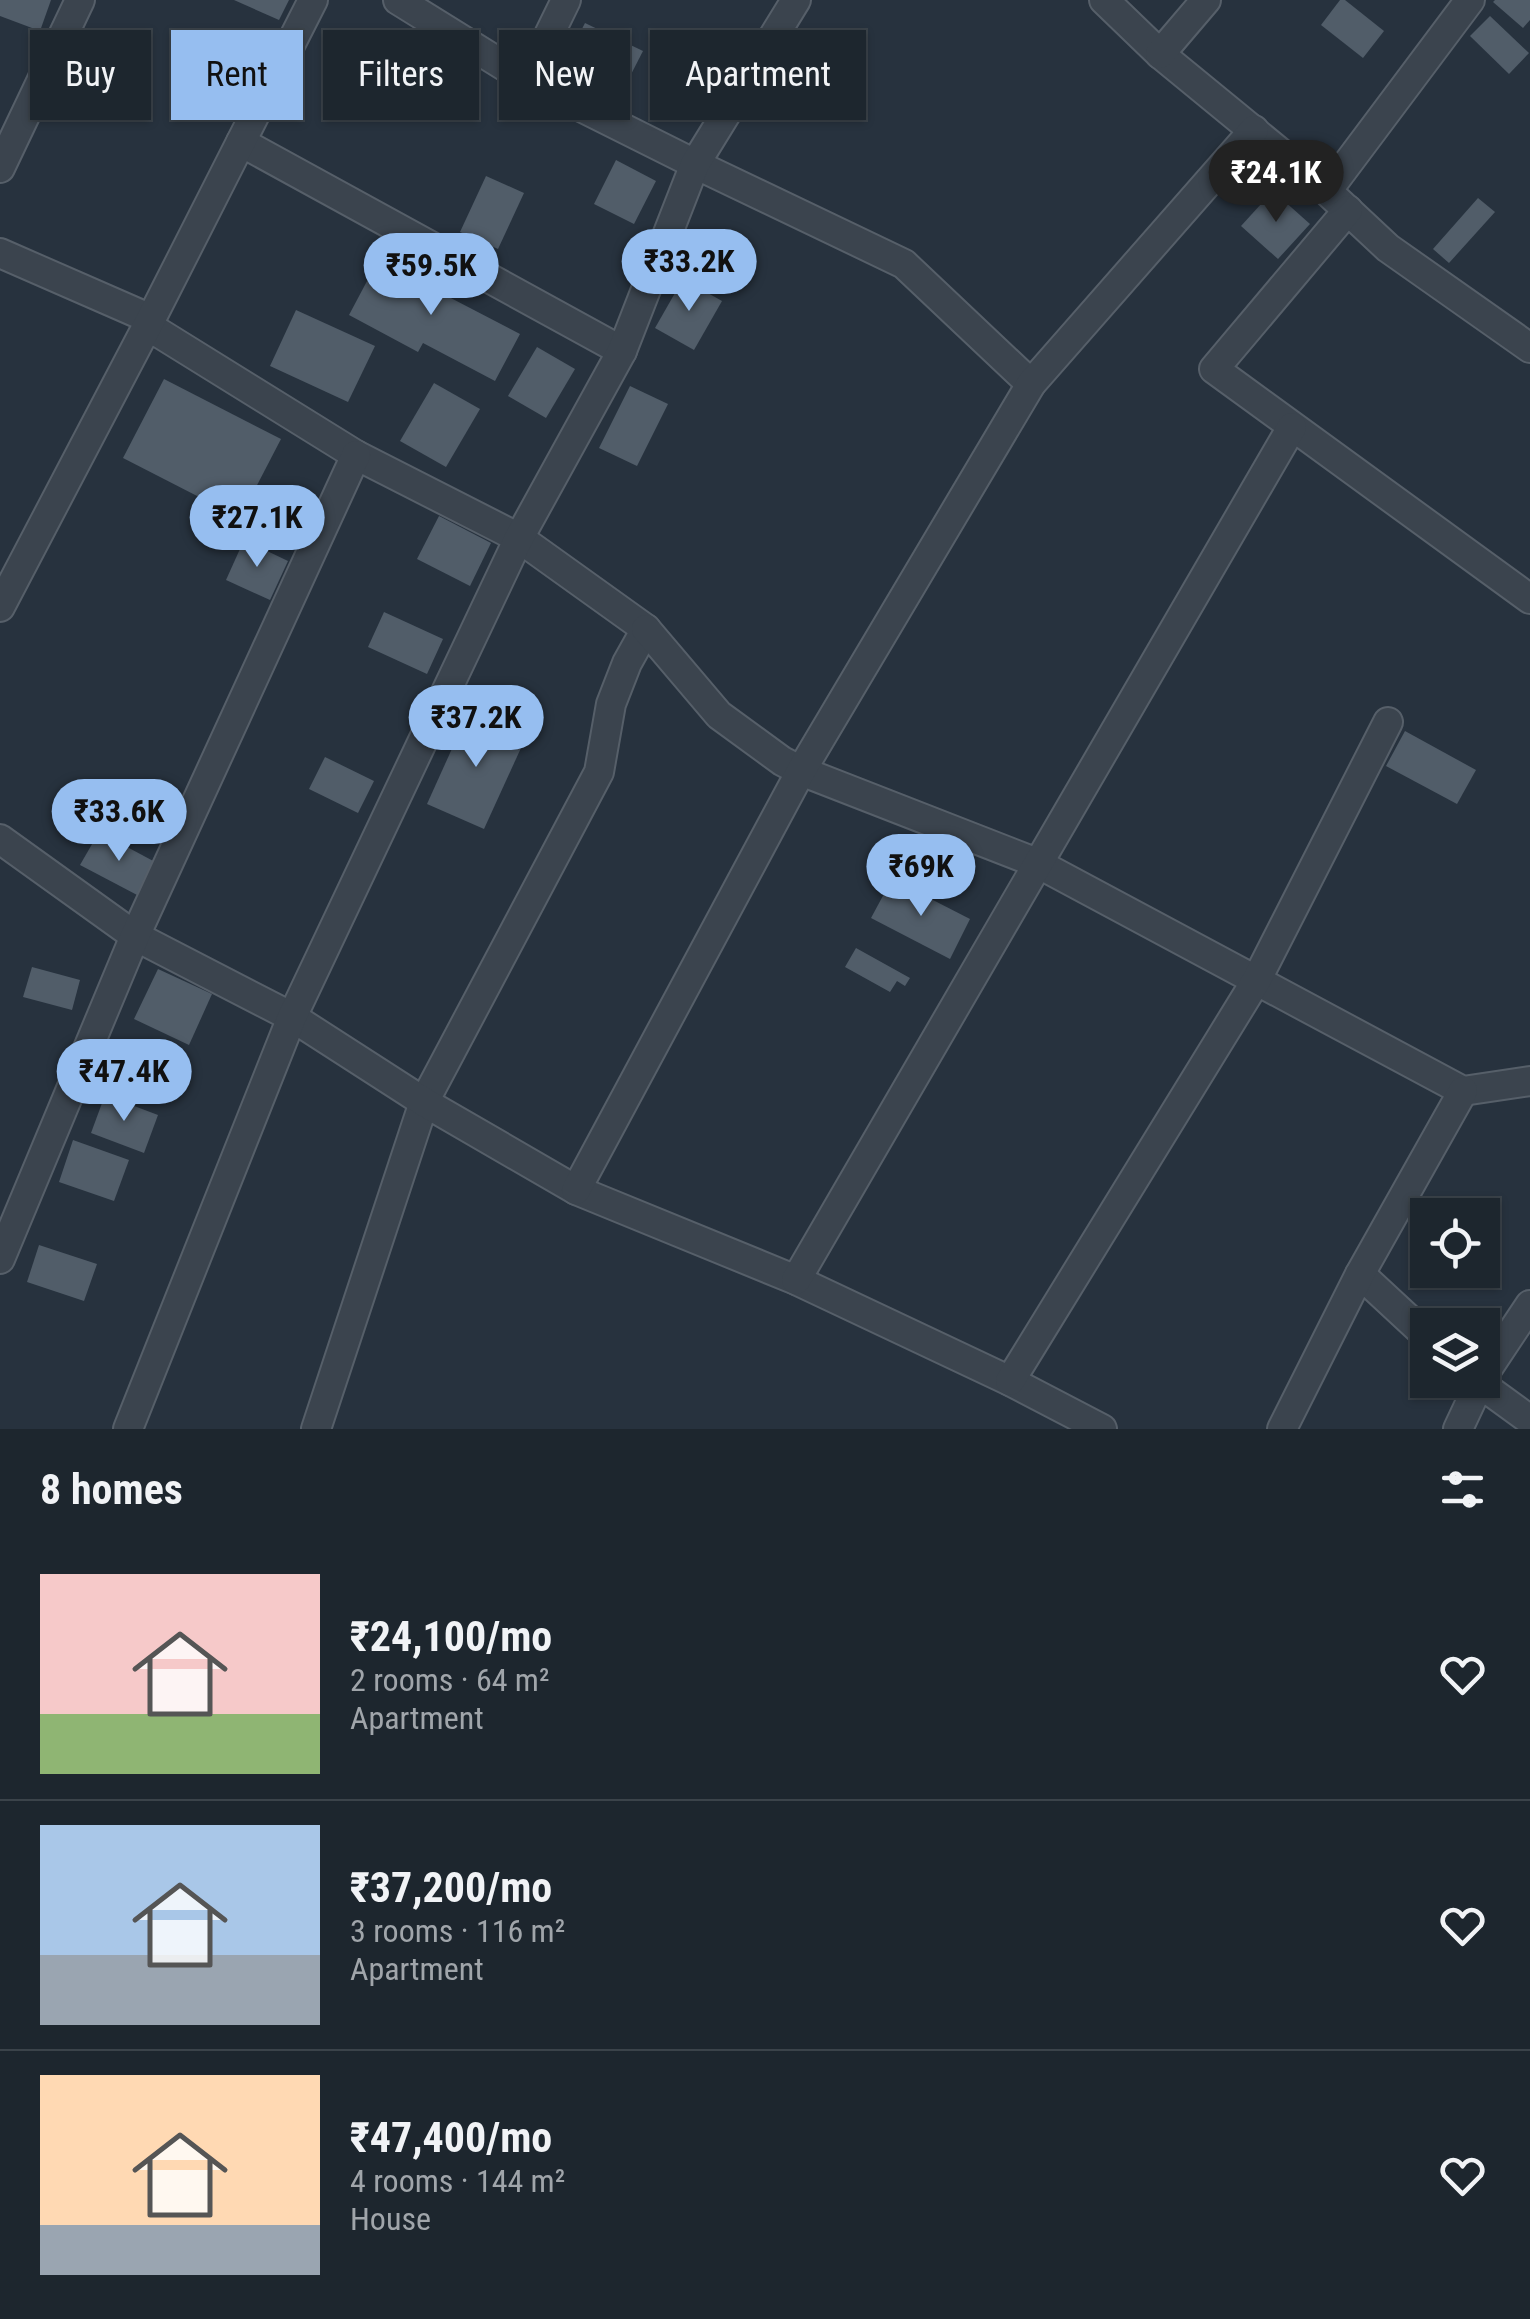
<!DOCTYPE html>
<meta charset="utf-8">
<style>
body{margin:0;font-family:"Roboto Condensed",sans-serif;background:#2a323a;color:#f1f3f6;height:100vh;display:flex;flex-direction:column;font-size:38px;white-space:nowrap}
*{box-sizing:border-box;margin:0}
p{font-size:32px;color:#a0a5aa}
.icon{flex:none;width:55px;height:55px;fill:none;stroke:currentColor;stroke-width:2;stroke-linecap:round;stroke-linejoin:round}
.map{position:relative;height:1429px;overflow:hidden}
.details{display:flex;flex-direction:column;background:#1d262e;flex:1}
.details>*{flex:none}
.banner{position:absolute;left:30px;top:30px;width:1000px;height:90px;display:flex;gap:20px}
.tools{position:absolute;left:1410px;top:1198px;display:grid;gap:20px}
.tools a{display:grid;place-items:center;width:90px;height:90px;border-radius:0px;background:#1d262e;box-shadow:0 2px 8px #0004,0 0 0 2px #3b434a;font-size:50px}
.price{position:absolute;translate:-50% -85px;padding:0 22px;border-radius:35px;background:#96bef0;color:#111;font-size:32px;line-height:65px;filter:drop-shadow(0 2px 5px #0008)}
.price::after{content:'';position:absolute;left:50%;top:60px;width:30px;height:22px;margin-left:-15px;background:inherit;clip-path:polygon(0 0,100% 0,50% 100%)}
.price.on{background:#222;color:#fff}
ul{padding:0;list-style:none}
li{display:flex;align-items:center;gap:30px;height:250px;padding:0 40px}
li+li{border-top:2px solid #3b434a}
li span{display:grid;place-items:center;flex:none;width:280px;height:200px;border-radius:0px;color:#555}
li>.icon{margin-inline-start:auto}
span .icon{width:120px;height:120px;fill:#fffc;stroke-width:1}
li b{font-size:42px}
h2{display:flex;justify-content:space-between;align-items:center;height:120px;padding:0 40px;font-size:42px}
.tag{padding:0 35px;border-radius:0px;background:#1d262e;box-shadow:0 2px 8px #0004,0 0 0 2px #3b434a;font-size:35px;line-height:90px}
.tag.on{background:#96bef0;color:#111}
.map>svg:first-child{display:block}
</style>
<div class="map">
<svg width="1530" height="1429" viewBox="0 0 1530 1429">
<rect width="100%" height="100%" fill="#27323e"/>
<g fill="#515d69">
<polygon points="0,0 51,0 40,31 0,16"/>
<polygon points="234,0 289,0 279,20"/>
<polygon points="1340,0 1345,0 1384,31 1363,58 1321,25"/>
<polygon points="1495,0 1530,0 1530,20 1523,28 1493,2"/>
<polygon points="1490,16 1529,53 1509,74 1470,36"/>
<polygon points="585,23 643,51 623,90 565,62"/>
<polygon points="616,160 656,181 634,224 594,204"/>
<polygon points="486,176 524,193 498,249 460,232"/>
<polygon points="1273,191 1310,224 1278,259 1241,226"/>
<polygon points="1478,198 1495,212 1449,263 1433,249"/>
<polygon points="383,251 425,273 420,282 520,334 495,381 423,343 418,352 349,315"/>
<polygon points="683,279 722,301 694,350 655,328"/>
<polygon points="296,310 375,346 348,402 270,366"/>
<polygon points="537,347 575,369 546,418 508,396"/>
<polygon points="164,379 281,439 240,518 123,458"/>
<polygon points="434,383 480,409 446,467 400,441"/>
<polygon points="630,386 668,404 637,466 599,448"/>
<polygon points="439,516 491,543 470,586 417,559"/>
<polygon points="244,540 288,561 270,600 226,580"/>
<polygon points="384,612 443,639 427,674 368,647"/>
<polygon points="469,711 526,737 484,829 427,804"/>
<polygon points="1405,731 1476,770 1457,804 1386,766"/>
<polygon points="325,757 374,781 358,813 309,789"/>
<polygon points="99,832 157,863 139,896 80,865"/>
<polygon points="892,879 970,919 950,959 871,918"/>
<polygon points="856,948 910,978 905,986 897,981 890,992 845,967"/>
<polygon points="32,967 80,980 72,1010 23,997"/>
<polygon points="158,969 212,994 189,1045 134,1019"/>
<polygon points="105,1095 158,1115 144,1153 91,1133"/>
<polygon points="73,1140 129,1160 114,1201 59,1182"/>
<polygon points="39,1245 97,1264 84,1301 27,1282"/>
</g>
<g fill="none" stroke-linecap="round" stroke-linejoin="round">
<defs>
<g id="minor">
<polyline points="398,0 527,80 695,164 904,264 1031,384"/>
<polyline points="1104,0 1160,54 1327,191 1388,248 1530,348"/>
<polyline points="1160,54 1206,0"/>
<polyline points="527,80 566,0"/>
<polyline points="241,142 622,351"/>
<polyline points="0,168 80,0"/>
<polyline points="1327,191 1470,0"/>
<polyline points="1348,210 1214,369 1530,599"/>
<polyline points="0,253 151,319"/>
<polyline points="148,326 356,455 519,538 646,629 627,663 611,704 599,772 424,1102 316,1429"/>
<polyline points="0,607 151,319 313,0"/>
<polyline points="646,629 719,715 782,761 801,771 1037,863 1463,1091 1530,1081"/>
<polyline points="0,839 135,936 292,1017 424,1102 576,1190 796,1280 1010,1381 1102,1429"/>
<polyline points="576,1190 801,771 1031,384 1254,130"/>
<polyline points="0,1259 135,936 356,455"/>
<polyline points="1360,1274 1428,1337"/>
<polyline points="796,1280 1292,427"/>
<polyline points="1482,1377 1530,1305"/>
<polyline points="1475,1380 1530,1420"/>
<polyline points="1010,1381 1256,981 1388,722"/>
<polyline points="128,1429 292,1017 519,538 622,351 695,164 796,0"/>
<polyline points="1282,1429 1360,1274 1463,1091"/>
<polyline points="1458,1429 1481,1380"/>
</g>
</defs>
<use href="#minor" stroke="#565f69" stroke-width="32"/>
<use href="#minor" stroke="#3b444e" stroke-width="28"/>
</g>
</svg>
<div class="tools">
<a><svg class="icon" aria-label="locate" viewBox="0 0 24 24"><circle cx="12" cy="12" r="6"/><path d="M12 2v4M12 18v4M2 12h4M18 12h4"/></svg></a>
<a><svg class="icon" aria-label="layers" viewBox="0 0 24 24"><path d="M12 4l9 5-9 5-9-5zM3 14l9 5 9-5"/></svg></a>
</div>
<b class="price on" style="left:1276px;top:225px">₹24.1K</b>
<b class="price" style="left:689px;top:314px">₹33.2K</b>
<b class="price" style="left:431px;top:318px">₹59.5K</b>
<b class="price" style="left:257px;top:570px">₹27.1K</b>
<b class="price" style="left:476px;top:770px">₹37.2K</b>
<b class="price" style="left:119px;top:864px">₹33.6K</b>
<b class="price" style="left:921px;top:919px">₹69K</b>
<b class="price" style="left:124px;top:1124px">₹47.4K</b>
<div class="banner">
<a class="tag">Buy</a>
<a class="tag on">Rent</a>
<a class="tag">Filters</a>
<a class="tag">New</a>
<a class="tag">Apartment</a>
</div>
</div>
<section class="details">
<h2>8 homes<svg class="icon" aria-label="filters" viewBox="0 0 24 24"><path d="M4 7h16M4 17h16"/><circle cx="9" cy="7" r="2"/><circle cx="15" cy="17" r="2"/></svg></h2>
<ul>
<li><span style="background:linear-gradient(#f6c9c9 70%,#8fb573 0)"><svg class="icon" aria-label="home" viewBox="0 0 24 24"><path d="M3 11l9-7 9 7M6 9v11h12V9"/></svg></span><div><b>₹24,100/mo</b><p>2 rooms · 64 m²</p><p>Apartment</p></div><svg class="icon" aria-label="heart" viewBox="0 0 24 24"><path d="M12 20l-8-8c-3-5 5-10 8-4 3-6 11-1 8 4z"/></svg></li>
<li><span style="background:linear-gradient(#a9c7e8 65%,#9aa5b1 0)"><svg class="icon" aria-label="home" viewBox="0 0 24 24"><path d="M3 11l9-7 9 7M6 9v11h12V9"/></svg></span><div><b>₹37,200/mo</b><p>3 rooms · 116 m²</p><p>Apartment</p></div><svg class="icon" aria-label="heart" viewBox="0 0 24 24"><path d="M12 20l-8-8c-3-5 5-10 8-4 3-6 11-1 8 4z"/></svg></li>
<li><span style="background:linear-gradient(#ffd9b3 75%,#9aa5b1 0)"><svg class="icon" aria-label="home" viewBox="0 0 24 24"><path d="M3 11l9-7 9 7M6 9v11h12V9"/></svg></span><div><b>₹47,400/mo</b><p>4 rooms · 144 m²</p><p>House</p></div><svg class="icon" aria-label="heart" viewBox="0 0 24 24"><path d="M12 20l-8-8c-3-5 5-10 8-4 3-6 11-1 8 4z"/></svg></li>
</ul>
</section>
